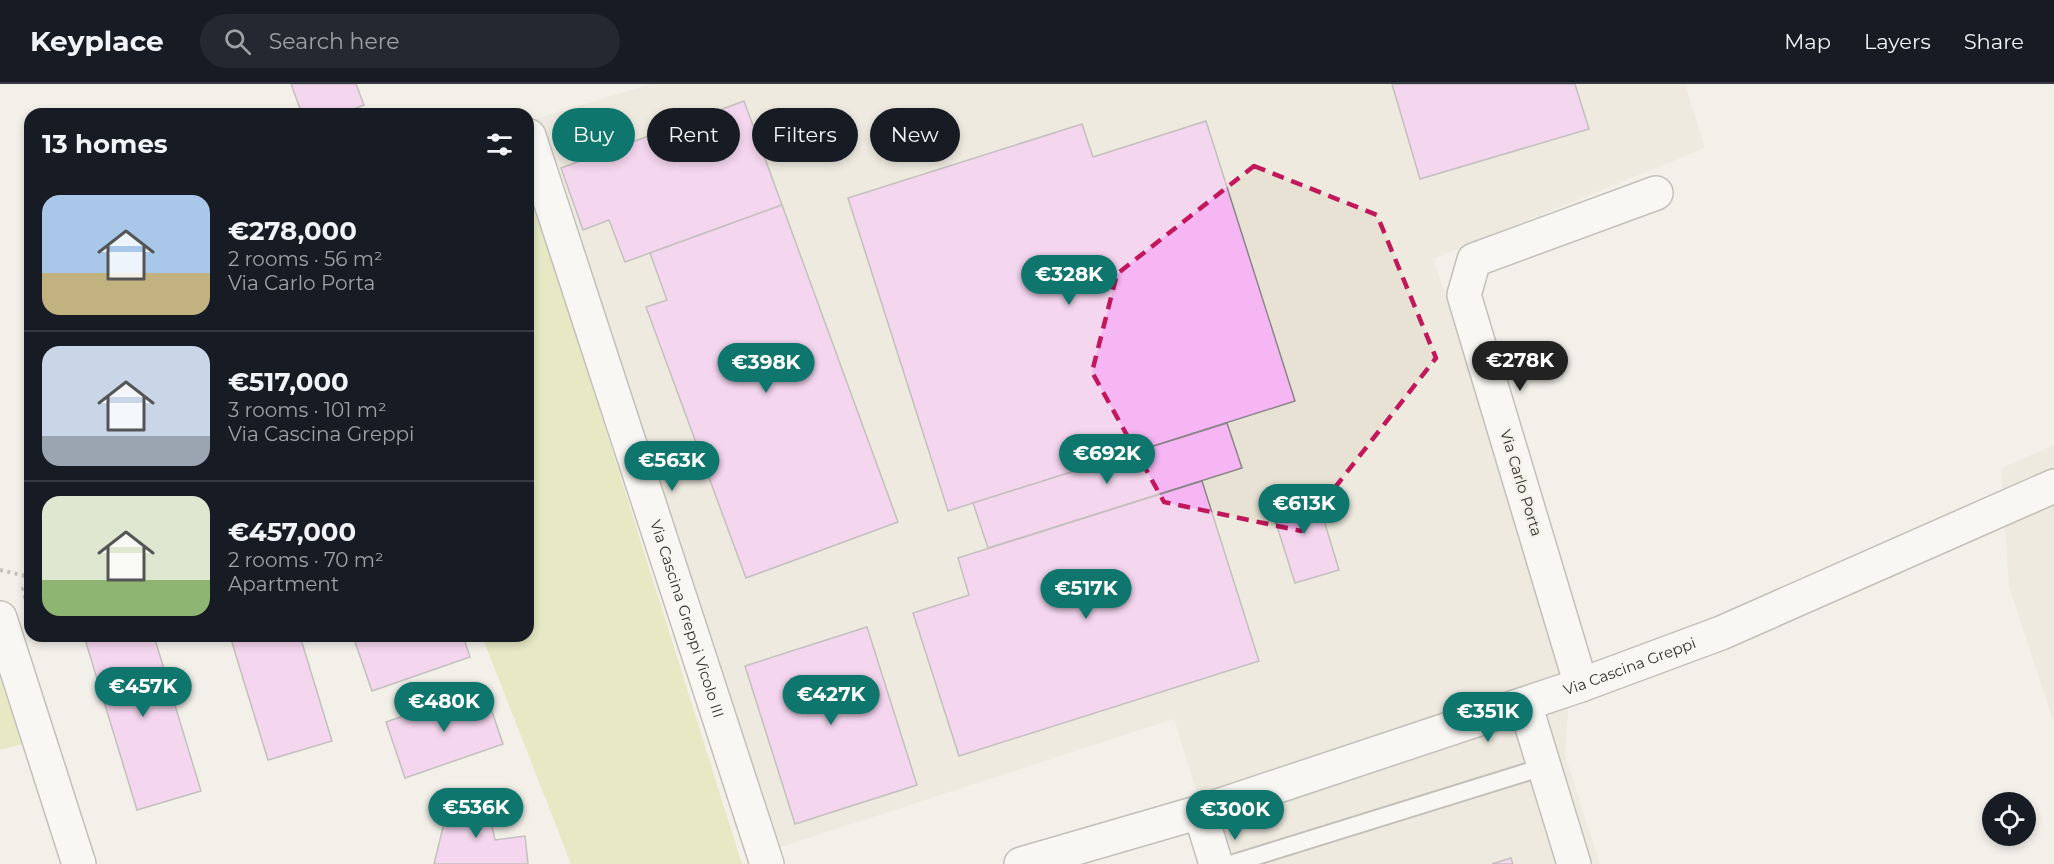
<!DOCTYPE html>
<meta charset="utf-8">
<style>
body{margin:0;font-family:Montserrat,sans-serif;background:#242831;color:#f1f3f6;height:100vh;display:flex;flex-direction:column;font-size:22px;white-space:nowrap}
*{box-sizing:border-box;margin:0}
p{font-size:20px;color:#9ea1a6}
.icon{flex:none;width:33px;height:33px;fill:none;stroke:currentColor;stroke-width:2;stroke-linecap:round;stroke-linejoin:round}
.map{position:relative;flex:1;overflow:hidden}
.drawer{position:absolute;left:24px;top:24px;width:510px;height:534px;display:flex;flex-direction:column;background:#171b24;border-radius:18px;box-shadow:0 3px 9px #0003}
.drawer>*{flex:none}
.banner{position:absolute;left:552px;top:24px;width:570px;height:54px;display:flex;gap:12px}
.controls{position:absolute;left:1982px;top:708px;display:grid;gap:12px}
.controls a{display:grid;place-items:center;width:54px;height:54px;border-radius:50%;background:#171b24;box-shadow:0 3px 9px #0003;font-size:30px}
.price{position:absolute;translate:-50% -51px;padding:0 14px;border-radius:21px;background:#0f766e;color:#fff;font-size:20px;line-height:39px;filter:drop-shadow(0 2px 3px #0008)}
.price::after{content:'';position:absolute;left:50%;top:36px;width:18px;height:14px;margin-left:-9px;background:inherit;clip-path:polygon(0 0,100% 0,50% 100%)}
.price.active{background:#222;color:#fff}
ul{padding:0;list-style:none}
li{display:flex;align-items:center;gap:18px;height:150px;padding:0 18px}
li+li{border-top:2px solid #363941}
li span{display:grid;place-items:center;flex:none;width:168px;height:120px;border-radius:18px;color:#555}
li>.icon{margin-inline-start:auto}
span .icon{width:72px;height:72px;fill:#fffc;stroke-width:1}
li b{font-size:26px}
h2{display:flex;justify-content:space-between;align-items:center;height:72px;padding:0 18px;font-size:26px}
.tag{padding:0 21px;border-radius:27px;background:#171b24;box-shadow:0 3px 9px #0003;font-size:21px;line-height:54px}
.tag.active{background:#0f766e;color:#fff}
header{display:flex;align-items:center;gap:36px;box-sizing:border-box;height:84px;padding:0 30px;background:#171b24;border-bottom:2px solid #363941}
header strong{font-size:28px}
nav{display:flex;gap:33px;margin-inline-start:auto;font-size:21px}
.search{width:420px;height:54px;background:#242831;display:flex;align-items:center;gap:15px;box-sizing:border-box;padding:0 21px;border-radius:33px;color:#9ea1a6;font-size:22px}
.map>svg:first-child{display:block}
</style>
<header>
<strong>Keyplace</strong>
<div class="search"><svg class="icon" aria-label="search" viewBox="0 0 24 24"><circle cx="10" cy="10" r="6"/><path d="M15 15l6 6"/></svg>Search here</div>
<nav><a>Map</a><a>Layers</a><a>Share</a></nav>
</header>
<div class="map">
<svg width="2054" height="780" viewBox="0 0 2054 780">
<rect width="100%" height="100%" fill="#f2f0e9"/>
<g fill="#e8e2d4">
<polygon points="651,0 1685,0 1705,64 1433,175 1571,583 1565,671 1600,780 1219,780 1174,635 775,765 535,35"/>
<polygon points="2054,361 2054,640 2009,502 2001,384"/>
</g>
<g fill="#d7e197">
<polygon points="528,98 742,780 571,780 482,552 528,552"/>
<polygon points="0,594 23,660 0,666"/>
</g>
<g fill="#f5b6f3" stroke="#8a858a" stroke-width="1.5">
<polygon points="291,0 356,0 364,21 341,30 302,30"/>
<polygon points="1392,0 1575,0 1589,45 1420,95"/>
<polygon points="744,17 782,121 625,178 609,136 583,146 561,84"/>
<polygon points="1206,37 1295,317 948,427 848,114 1082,40 1093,73"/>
<polygon points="782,121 898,438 746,494 646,223 667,216 650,169"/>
<polygon points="1227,339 1242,384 988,464 973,419"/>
<polygon points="1202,397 1259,577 959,672 913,529 969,511 958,474"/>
<polygon points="1314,403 1339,486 1295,499 1269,417"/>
<polygon points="867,543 917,701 795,740 745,582"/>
<polygon points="84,552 154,552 201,707 137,726"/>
<polygon points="230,552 300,552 332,657 268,676"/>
<polygon points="353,552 463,552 470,573 372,607"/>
<polygon points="484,604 503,660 405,694 386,638"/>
<polygon points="486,714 495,756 525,752 528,780 434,780 448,723"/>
<polygon points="1511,774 1513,780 1492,780"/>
</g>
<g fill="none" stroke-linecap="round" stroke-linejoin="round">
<defs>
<polyline id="lane" points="1231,780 1543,683"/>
<g id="street">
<path id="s1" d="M529 52 767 780"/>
<polyline points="0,534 79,780"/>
<polyline points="1581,601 1464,211 1474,176 1656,109"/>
<polyline points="1525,620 1574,780"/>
<polyline points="1200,728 1216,780"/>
<path id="s2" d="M1021 780 1200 728 1581 601 1721 549 2054 402"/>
</g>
</defs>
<use href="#lane" stroke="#87857e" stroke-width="20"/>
<use href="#street" stroke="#87857e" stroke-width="36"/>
<g stroke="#8b8984" stroke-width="4" stroke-dasharray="3 4.5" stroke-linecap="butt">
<polyline points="0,486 30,493"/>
<polyline points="25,514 23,504 30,497"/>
</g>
<use href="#lane" stroke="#fff" stroke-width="16"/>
<use href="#street" stroke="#fff" stroke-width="33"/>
</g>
<path d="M0 0H2054V780H0ZM1254 82 1377 131 1436 274 1301 447 1164 418 1092 288 1117 190Z" fill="#f2f0e9" fill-opacity=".55" fill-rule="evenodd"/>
<path fill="none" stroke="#c2185b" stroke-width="4.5" stroke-dasharray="12 8" stroke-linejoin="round" d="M1254 82 1377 131 1436 274 1301 447 1164 418 1092 288 1117 190Z"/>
<g text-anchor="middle" stroke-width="4.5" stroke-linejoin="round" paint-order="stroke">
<g font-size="15" fill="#32312e" stroke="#f2f0e9">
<text transform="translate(1521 399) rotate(73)" y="5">Via Carlo Porta</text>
<text dy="5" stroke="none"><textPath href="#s1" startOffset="508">Via Cascina Greppi Vicolo III</textPath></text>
<text dy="5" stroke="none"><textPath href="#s2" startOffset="640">Via Cascina Greppi</textPath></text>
</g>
</g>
</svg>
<div class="controls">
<a><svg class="icon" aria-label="locate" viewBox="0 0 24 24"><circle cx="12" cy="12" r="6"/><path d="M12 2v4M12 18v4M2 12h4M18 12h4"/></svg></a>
</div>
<b class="price" style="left:1069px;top:222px">€328K</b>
<b class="price active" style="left:1520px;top:308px">€278K</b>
<b class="price" style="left:766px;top:310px">€398K</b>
<b class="price" style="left:1107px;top:401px">€692K</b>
<b class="price" style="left:672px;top:408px">€563K</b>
<b class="price" style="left:1304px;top:451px">€613K</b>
<b class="price" style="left:1086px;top:536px">€517K</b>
<b class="price" style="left:143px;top:634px">€457K</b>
<b class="price" style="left:831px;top:642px">€427K</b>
<b class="price" style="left:444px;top:649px">€480K</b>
<b class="price" style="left:1488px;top:659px">€351K</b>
<b class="price" style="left:476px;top:755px">€536K</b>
<b class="price" style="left:1235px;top:757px">€300K</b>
<div class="banner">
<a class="tag active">Buy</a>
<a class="tag">Rent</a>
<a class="tag">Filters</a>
<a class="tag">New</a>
</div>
<section class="drawer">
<h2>13 homes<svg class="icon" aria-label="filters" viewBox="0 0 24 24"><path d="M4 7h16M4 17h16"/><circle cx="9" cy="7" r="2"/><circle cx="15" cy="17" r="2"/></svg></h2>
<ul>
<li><span style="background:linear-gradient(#a9c7e8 65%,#c2b280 0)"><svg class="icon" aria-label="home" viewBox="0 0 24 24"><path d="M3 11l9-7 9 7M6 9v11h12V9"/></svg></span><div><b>€278,000</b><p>2 rooms · 56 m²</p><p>Via Carlo Porta</p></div></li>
<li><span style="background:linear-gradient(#c9d6e8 75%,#9aa5b1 0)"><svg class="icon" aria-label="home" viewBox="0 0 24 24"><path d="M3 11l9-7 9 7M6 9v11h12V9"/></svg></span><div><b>€517,000</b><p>3 rooms · 101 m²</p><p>Via Cascina Greppi</p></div></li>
<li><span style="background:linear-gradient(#dfe7d0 70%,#8fb573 0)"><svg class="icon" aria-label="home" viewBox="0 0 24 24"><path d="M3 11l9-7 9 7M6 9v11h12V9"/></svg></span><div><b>€457,000</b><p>2 rooms · 70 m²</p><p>Apartment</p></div></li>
</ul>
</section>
</div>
